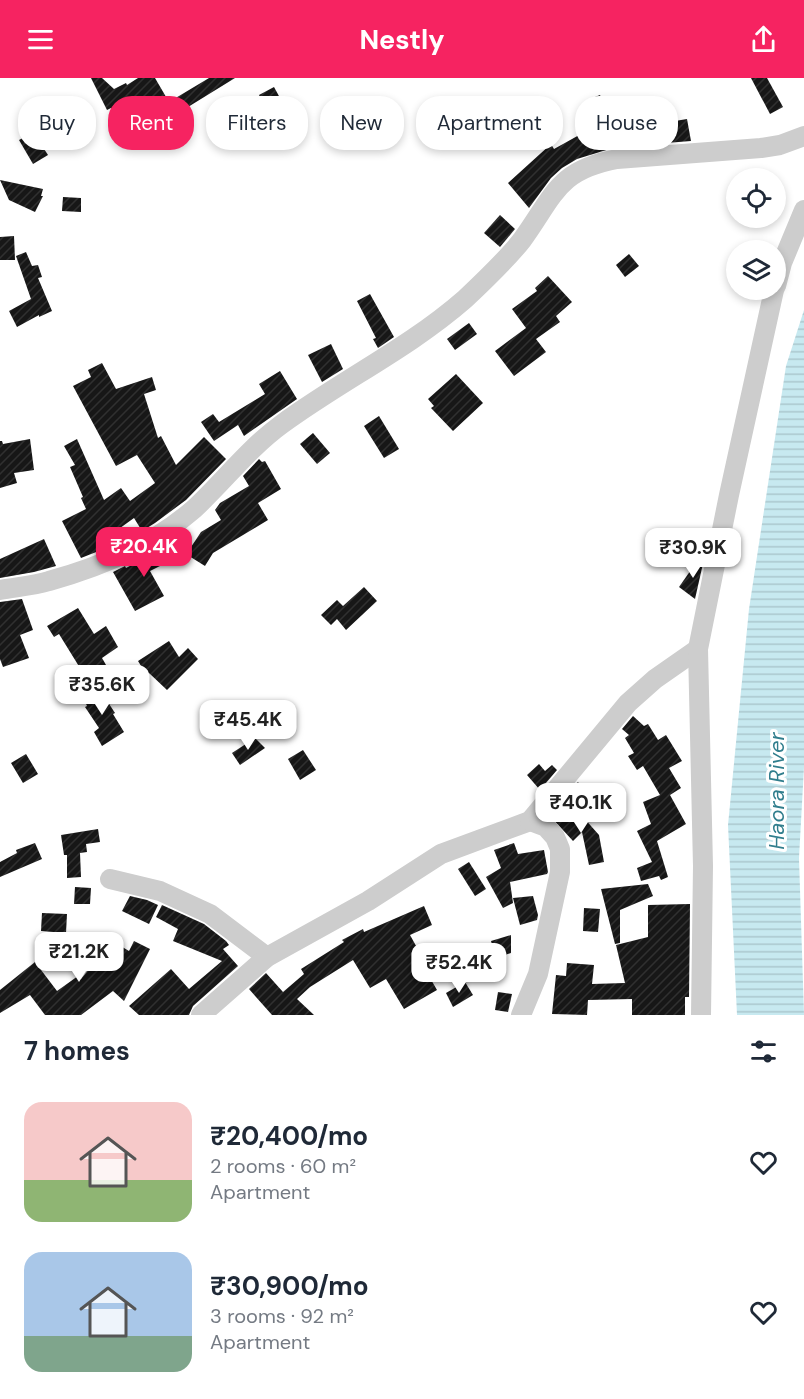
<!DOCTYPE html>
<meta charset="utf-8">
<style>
body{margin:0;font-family:"DM Sans",sans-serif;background:#f6f6f7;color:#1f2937;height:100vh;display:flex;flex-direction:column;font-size:22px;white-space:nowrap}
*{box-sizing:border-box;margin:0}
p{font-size:20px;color:#747a83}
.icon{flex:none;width:33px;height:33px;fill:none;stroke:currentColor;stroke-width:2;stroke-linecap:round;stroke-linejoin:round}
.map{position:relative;height:937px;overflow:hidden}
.panel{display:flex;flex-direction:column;background:#fff;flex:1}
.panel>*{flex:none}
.guide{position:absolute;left:18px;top:18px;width:768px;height:54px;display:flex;gap:12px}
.buttons{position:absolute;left:726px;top:90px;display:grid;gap:12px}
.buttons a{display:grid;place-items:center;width:60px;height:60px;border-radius:50%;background:#fff;box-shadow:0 3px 9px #0003;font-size:30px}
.price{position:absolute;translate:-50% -51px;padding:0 14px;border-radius:12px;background:#fff;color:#222;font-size:20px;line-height:39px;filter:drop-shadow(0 2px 3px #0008)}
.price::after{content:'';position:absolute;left:50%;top:36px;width:18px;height:14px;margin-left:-9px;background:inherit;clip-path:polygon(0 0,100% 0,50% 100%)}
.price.current{background:#f62361;color:#fff}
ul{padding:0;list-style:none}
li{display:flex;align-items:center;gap:18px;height:150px;padding:0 24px}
li span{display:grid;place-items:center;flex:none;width:168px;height:120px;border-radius:18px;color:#555}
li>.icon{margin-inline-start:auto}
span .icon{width:72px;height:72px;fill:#fffc;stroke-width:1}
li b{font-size:26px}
h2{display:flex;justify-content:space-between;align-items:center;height:72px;padding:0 24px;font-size:26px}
.tag{padding:0 21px;border-radius:24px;background:#fff;box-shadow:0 3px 9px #0003;font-size:21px;line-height:54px}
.tag.current{background:#f62361;color:#fff}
header{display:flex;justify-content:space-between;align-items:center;height:78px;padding:0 24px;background:#f62361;color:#fff;font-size:27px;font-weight:700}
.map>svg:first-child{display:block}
</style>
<header><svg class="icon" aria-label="menu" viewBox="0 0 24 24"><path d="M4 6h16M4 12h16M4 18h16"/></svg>Nestly<svg class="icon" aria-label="share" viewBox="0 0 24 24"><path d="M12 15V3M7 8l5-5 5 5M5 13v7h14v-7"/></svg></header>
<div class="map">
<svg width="804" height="937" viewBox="0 0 804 937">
<defs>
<pattern id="water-rules" width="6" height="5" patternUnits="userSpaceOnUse" patternTransform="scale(1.5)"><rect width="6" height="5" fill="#c7e9f0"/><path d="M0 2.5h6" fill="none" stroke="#abc8ce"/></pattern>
<pattern id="building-hatch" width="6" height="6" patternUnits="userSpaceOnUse" patternTransform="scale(1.5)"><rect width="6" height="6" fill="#171717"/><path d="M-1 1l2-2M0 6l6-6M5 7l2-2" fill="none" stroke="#303030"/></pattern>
</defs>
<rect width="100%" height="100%" fill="#fff"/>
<polygon fill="url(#water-rules)" points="804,232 804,689 799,780 804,937 737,937 728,747 749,531 786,288"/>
<g fill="url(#building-hatch)">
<polygon points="91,0 102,0 114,11 126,5 127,7 138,0 155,0 169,24 209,0 235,0 141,58 131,43 120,48 111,30 107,32"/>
<polygon points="751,0 767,0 783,29 770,36"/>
<polygon points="274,9 285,29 266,39 270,45 248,60 233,33 260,19 259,17"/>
<polygon points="600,17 609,39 606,40 618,62 659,59 666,37 675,43 687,41 691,63 616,69 577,81 562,90 551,100 529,130 508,105 551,66 554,71 599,46 587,22"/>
<polygon points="33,54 48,77 33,86 19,62"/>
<polygon points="0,102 43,111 41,118 43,118 35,134 9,122"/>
<polygon points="63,119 81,120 81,134 62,133"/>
<polygon points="500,137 515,151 500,169 484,155"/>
<polygon points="14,158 15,182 0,182 0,159"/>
<polygon points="26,174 32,188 38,187 42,199 38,200 52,233 39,239 39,237 17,249 9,233 31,221 16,178"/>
<polygon points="629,176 639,188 625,199 616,187"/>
<polygon points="548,198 572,224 556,238 560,244 536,261 546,274 514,298 495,273 526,250 512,231 537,213 535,210"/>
<polygon points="370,216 394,259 378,270 373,261 376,260 357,223"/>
<polygon points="469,245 477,256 455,272 447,261"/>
<polygon points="331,266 343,291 322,304 308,277"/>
<polygon points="102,285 116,311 152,299 156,312 144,316 158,360 161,358 176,387 204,359 226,381 186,422 155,445 142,453 134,440 109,458 114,467 81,480 62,443 86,431 81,420 83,419 70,389 75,387 64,368 77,361 104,422 121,410 130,423 155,405 137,377 116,388 73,308 91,299 88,292"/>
<polygon points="280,293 297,321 244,358 238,347 214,363 201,344 213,336 219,344 265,316 259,306"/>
<polygon points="456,296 483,325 453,353 431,330 434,328 428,321"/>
<polygon points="379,338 399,371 384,380 364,348"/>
<polygon points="313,355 330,375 317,386 300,366"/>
<polygon points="30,361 34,392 14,395 17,405 0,410 0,363 2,363 3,366"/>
<polygon points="259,381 262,384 265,383 281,411 258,425 268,442 213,475 205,488 189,478 189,472 201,454 221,442 215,432 220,425 249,408 243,398"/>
<polygon points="44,461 56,488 34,494 0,500 0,481"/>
<polygon points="168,465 176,480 150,493 164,518 135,533 113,494 125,488 126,490 156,474 155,473"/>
<polygon points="700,479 704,481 695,521 679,509"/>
<polygon points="364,509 377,523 346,552 337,541 331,547 321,537 337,522 343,528"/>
<polygon points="22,521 33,552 20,557 29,580 3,589 0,581 0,524"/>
<polygon points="78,530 94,556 106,548 118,569 102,580 109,592 86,607 77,592 80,590 59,556 54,559 47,548"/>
<polygon points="169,563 179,579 188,570 198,581 167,612 149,595 146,596 138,583"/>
<polygon points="98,609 115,635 113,636 124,654 102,668 94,654 99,650 85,629 87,628 82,617"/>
<polygon points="241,627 265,651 253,661 229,638"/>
<polygon points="633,638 644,648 648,646 658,662 666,657 682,683 669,690 681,710 670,717 686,746 657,763 668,799 661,802 659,798 641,803 637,790 652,784 637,753 651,746 643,724 660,717 643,688 637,692 628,678 634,675 625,660 629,657 622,651"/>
<polygon points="255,660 265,670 240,687 232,675"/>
<polygon points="303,672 316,692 300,702 288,681"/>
<polygon points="26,676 38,696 23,705 11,685"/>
<polygon points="539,686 545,693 552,687 557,692 540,712 527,697"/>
<polygon points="578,704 586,719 571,727 566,718"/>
<polygon points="575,730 599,757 604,784 589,787 582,754 573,763 551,739"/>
<polygon points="98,751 100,764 86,766 87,774 80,775 81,799 67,800 67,777 64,777 61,757"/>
<polygon points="35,765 42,781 0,799 0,784 17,775 16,772"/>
<polygon points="514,765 518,776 544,772 548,794 547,796 510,804 513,825 503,830 486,799 501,790 494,772"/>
<polygon points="469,784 486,811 475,818 458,791"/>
<polygon points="648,806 653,818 620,832 620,865 615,866 601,811"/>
<polygon points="75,809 91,810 90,826 74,826"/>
<polygon points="130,818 147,822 158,827 149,846 122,833"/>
<polygon points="533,818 538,837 537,842 520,847 513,820"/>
<polygon points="690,826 689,919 685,919 685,937 632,937 632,921 588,922 587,937 552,936 556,897 566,898 567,885 594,887 592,906 625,905 616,867 648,859 648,827"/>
<polygon points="162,827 204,846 226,863 229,867 223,871 238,888 193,928 189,937 139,937 129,928 171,891 189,911 222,883 173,863 178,851 156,839"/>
<polygon points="424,828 432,847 410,857 420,875 414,878 418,887 422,886 437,912 404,931 386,901 370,910 353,882 310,909 297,921 314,937 272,937 249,911 266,895 283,914 304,896 301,891 344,864 342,862 363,851 364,854"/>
<polygon points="584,830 600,831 598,854 583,853"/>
<polygon points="42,835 67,836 66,855 41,853"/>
<polygon points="511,857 511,875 496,880 491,863"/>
<polygon points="134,863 150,871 124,923 113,913 81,937 45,937 30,917 0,935 0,912 35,884 57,913 78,898 81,901 104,873 107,875 114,864 129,873"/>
<polygon points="465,904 473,917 453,929 446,915"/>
<polygon points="498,914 512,916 508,934 495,932"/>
</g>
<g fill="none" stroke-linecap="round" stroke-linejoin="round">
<g stroke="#cdcdcd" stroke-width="20">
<polyline points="776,208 782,185 804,132"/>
<path d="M0 512C16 509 33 508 49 503 100 489 154 466 194 431 224 403 249 370 282 346 342 302 409 270 465 221 482 205 508 180 522 162 554 118 557 92 617 81L761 70 780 67 804 58"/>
<polyline points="110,801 160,813 210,836 267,879"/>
<polyline points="201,937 267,879 368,823 441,776 530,743 628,625 655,601 698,571"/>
<polyline points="521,937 538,896 560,794 560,771 555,759 546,749 530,743"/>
<polyline points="701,937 703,788 698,571 729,417 774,212"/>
</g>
</g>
<g text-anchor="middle" stroke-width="6" stroke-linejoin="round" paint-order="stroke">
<g font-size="22" font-style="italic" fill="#317e8d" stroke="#fff">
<text transform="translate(776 713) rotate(-90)" y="8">Haora River</text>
</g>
</g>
</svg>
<div class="buttons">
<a><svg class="icon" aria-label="locate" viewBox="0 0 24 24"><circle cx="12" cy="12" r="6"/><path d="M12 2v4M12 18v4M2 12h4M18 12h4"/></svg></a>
<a><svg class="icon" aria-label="layers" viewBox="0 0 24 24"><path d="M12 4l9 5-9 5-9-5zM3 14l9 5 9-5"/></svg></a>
</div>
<b class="price current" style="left:144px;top:500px">₹20.4K</b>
<b class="price" style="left:693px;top:501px">₹30.9K</b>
<b class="price" style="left:102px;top:638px">₹35.6K</b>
<b class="price" style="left:248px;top:673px">₹45.4K</b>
<b class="price" style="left:581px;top:756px">₹40.1K</b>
<b class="price" style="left:79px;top:905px">₹21.2K</b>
<b class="price" style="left:459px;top:916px">₹52.4K</b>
<div class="guide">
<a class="tag">Buy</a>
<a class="tag current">Rent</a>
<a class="tag">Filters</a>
<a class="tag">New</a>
<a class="tag">Apartment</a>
<a class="tag">House</a>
</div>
</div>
<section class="panel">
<h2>7 homes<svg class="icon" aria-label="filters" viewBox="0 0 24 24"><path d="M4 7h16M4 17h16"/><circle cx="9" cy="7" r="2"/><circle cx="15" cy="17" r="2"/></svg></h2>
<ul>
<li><span style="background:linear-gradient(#f6c9c9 65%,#8fb573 0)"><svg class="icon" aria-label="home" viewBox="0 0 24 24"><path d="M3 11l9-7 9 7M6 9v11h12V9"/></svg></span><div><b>₹20,400/mo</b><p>2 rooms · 60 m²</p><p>Apartment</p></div><svg class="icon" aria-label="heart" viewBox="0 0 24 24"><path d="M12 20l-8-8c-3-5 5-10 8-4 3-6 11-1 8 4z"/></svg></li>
<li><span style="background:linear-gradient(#a9c7e8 70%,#7fa58c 0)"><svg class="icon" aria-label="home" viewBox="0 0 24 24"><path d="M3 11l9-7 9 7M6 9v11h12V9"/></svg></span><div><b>₹30,900/mo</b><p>3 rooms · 92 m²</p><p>Apartment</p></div><svg class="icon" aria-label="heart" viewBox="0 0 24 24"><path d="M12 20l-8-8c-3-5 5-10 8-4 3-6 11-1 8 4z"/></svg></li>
</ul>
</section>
